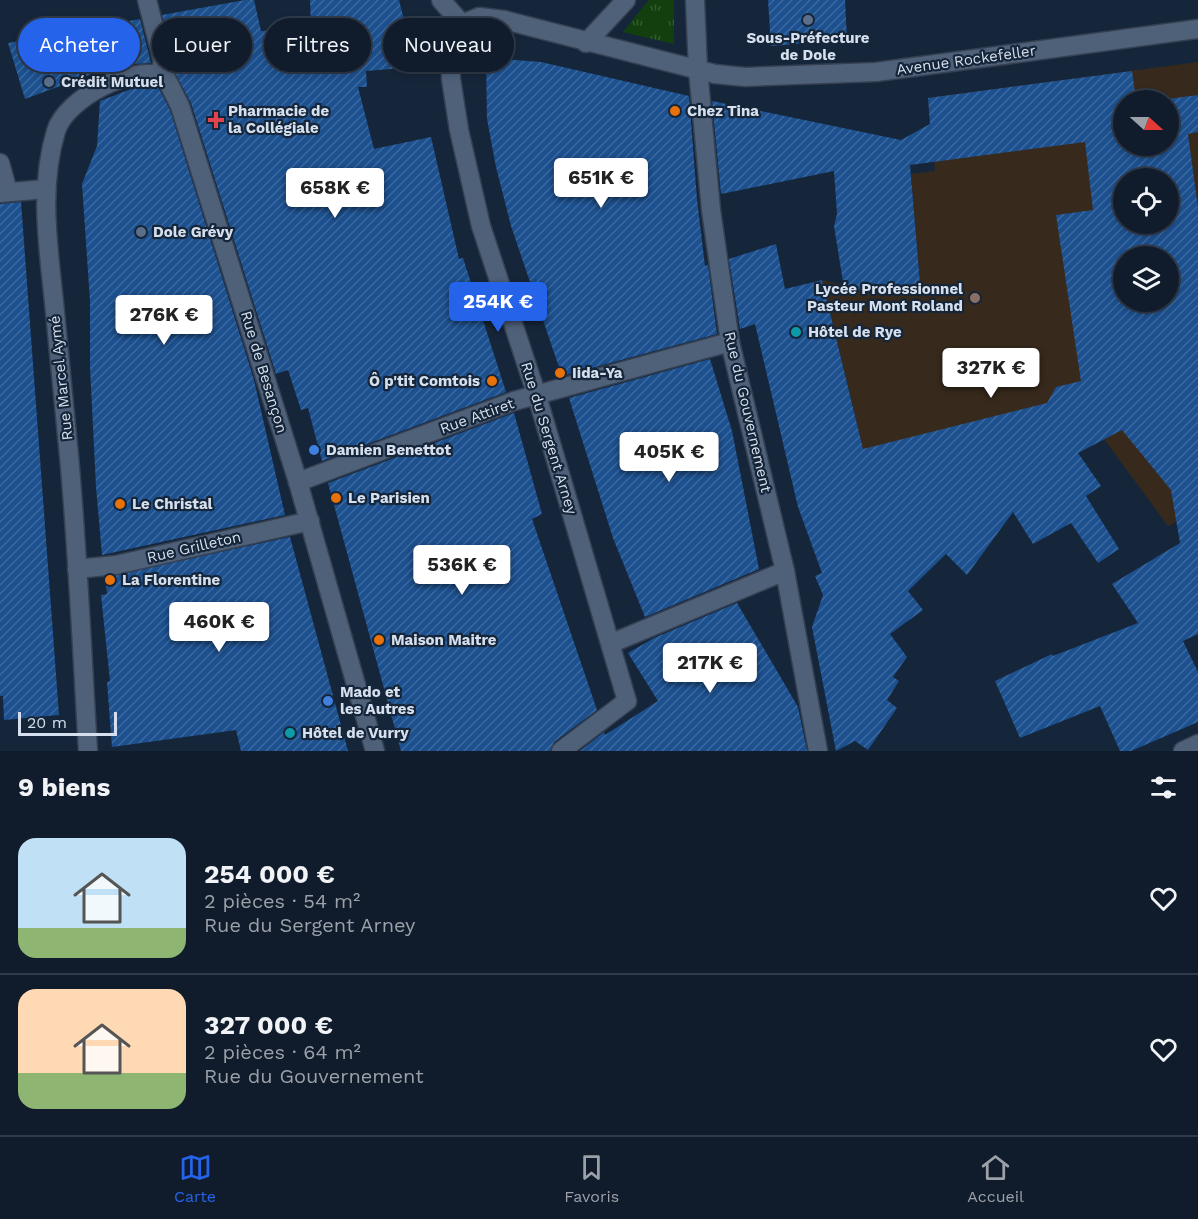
<!DOCTYPE html>
<html lang="fr">
<meta charset="utf-8">
<style>
body{margin:0;font-family:"Work Sans",sans-serif;background:#192534;color:#f1f3f6;height:100vh;display:flex;flex-direction:column;font-size:22px;white-space:nowrap}
*{box-sizing:border-box;margin:0}
p{font-size:20px;color:#9ca1a9}
.icon{flex:none;width:33px;height:33px;fill:none;stroke:currentColor;stroke-width:2;stroke-linecap:round;stroke-linejoin:round}
.map{position:relative;height:751px;overflow:hidden}
.details{display:flex;flex-direction:column;background:#101c2c;flex:1}
.details>*{flex:none}
.top-card{position:absolute;left:18px;top:18px;width:600px;height:54px;display:flex;gap:12px}
.needle{width:39px;rotate:111deg}
.controls{position:absolute;left:1113px;top:90px;display:grid;gap:12px}
.controls a{display:grid;place-items:center;width:66px;height:66px;border-radius:50%;background:#101c2c;box-shadow:0 3px 9px #0003,0 0 0 2px #303a48;font-size:30px}
.scale{position:absolute;left:18px;bottom:15px;width:99px;box-sizing:border-box;padding-left:6px;border:3px solid #d5dfed;border-top:0;font-size:16px;line-height:21px;white-space:nowrap;color:#d5dfed;-webkit-text-stroke:4px #16263a;paint-order:stroke}
.price{position:absolute;translate:-50% -51px;padding:0 14px;border-radius:6px;background:#fff;color:#222;font-size:20px;line-height:39px;filter:drop-shadow(0 2px 3px #0008)}
.price::after{content:'';position:absolute;left:50%;top:36px;width:18px;height:14px;margin-left:-9px;background:inherit;clip-path:polygon(0 0,100% 0,50% 100%)}
.price.active{background:#2563eb;color:#fff}
ul{padding:0;list-style:none}
li{display:flex;align-items:center;gap:18px;height:150px;padding:0 18px}
li+li{border-top:2px solid #303a48}
li span{display:grid;place-items:center;flex:none;width:168px;height:120px;border-radius:18px;color:#555}
li>.icon{margin-inline-start:auto}
span .icon{width:72px;height:72px;fill:#fffc;stroke-width:1}
li b{font-size:26px}
h2{display:flex;justify-content:space-between;align-items:center;height:72px;padding:0 18px;font-size:26px}
.chip{padding:0 21px;border-radius:27px;background:#101c2c;box-shadow:0 3px 9px #0003,0 0 0 2px #303a48;font-size:21px;line-height:54px}
.chip.active{background:#2563eb;color:#fff}
.dock{display:flex;justify-content:space-around;align-items:center;height:84px;border-top:2px solid #303a48;background:#101c2c;font-size:16px;color:#9ca1a9}
.dock a{display:grid;justify-items:center;gap:3px}
.dock .active{color:#2563eb}
.map>svg:first-child{display:block}
</style>
<div class="map">
<svg width="1198" height="751" viewBox="0 0 1198 751">
<defs>
<pattern id="grass-tufts" width="24" height="20" patternUnits="userSpaceOnUse" patternTransform="scale(1.5)"><rect width="24" height="20" fill="#133f0e"/><path d="M3 7l-1-3M5 7V3M7 7l1-3M15 17l-1-3M17 17v-4M19 17l1-3" fill="none" stroke="#345a31"/></pattern>
<pattern id="building-hatch" width="6" height="6" patternUnits="userSpaceOnUse" patternTransform="scale(1.5)"><rect width="6" height="6" fill="#1c508f"/><path d="M-1 1l2-2M0 6l6-6M5 7l2-2" fill="none" stroke="#3c699f"/></pattern>
</defs>
<rect width="100%" height="100%" fill="#16263a"/>
<path fill="#372a1c" fill-rule="evenodd" d="M1198 62V510L1168 526 1104 439 1065 460 868 524 857 423 822 280 861 289 921 294 911 174 935 171 928 98ZM1124 100H1168V146H1124ZM1124 178H1168V224H1124ZM1124 256H1168V302H1124Z"/>
<polygon fill="url(#grass-tufts)" points="649,0 674,0 674,44 623,32"/>
<g fill="url(#building-hatch)" fill-rule="evenodd">
<polygon points="245,0 254,0 261,31 311,27 310,0 399,0 416,67 366,71 367,87 358,87 374,149 431,137 459,259 463,258 506,392 322,461 308,408 301,410 288,370 276,374 191,103 173,69 174,59 162,15"/>
<polygon points="768,0 845,0 847,40 771,46"/>
<polygon points="140,19 151,63 134,64 102,74 103,70 25,99 8,43"/>
<polygon points="486,58 541,62 689,96 697,199 705,266 708,265 717,334 562,376 511,226 496,167 487,119"/>
<path d="M1132 71 1136 100H1124V146H1168V100H1160L1198 95V132L1188 134 1198 208V634L1183 641 1198 672V722L1131 751H1120L1100 706 1020 738 995 681 1052 654 1053 656 1138 623 1112 584 1180 543 1171 490 1122 430 1078 453 1101 486 1086 496 1119 549 1098 563 1071 523 1033 544 1013 512 967 575 946 554 908 591 923 610 890 634 907 657 893 677 899 681 887 700 897 708 868 750 855 741 836 751 812 627 823 595 815 576 822 573 798 507 755 324 740 329 729 259 776 244 785 289 822 280 863 449 1047 403 1056 387 1081 381 1056 215 1093 210 1085 142 910 165 921 295 844 288 834 226 837 214 834 171 721 194 712 101 901 140 930 124 928 98ZM1124 178H1168V224H1124ZM1124 256H1168V302H1124Z"/>
<polygon points="139,86 158,87 170,110 254,380 285,515 102,555 96,487 90,367 90,301 82,184 97,146 100,101"/>
<polygon points="21,202 59,715 4,720 3,696 0,696 0,204"/>
<polygon points="710,359 732,431 759,569 645,617 613,538 569,398"/>
<polygon points="514,413 542,514 532,519 597,710 554,742 550,751 401,751 328,483"/>
<polygon points="290,537 348,751 241,751 236,730 112,747 107,682 110,681 101,595 107,594 105,577"/>
<polygon points="737,603 798,707 807,751 580,751 604,732 605,735 658,701 628,653 654,638"/>
</g>
<g fill="none" stroke-linecap="round" stroke-linejoin="round">
<defs>
<g id="minor">
<polyline points="147,0 163,62 159,75"/>
<polyline points="441,0 462,24"/>
<polyline points="695,0 698,70 711,210 730,342 785,571 818,751"/>
<polyline points="462,24 450,46 451,79 459,130 481,226 537,396 627,701 561,751"/>
<polyline points="462,24 479,17 504,20 715,74 745,77 876,72 1198,29"/>
<polyline points="586,43 626,0"/>
<polyline points="0,163 8,192"/>
<polyline points="0,193 46,189"/>
<polyline points="298,482 514,401 730,342"/>
<polyline points="77,569 116,565 310,521"/>
<polyline points="612,643 785,571"/>
<path d="M88 751C82 653 78 554 69 456 64 405 59 353 54 302 48 245 39 187 56 131 66 98 135 62 166 78L180 106 298 482 375 751"/>
<polyline points="1183,751 1198,744"/>
</g>
</defs>
<use href="#minor" stroke="#354052" stroke-width="21"/>
<use href="#minor" stroke="#4f6179" stroke-width="18"/>
</g>
<g fill="#5c6f8a" stroke="#16263a" stroke-width="2">
<circle cx="808" cy="20" r="6"/>
<circle cx="49" cy="82" r="6"/>
<circle cx="141" cy="232" r="6"/>
</g>
<g fill="#e8710a" stroke="#16263a" stroke-width="2">
<circle cx="675" cy="111" r="6"/>
<circle cx="560" cy="373" r="6"/>
<circle cx="492" cy="381" r="6"/>
<circle cx="336" cy="498" r="6"/>
<circle cx="120" cy="504" r="6"/>
<circle cx="110" cy="580" r="6"/>
<circle cx="379" cy="640" r="6"/>
</g>
<path fill="#e0444e" stroke="#16263a" stroke-width="2" d="M213 111h6v6h6v6h-6v6h-6v-6h-6v-6h6z"/>
<circle fill="#8d6e63" stroke="#16263a" stroke-width="2" cx="975" cy="298" r="6"/>
<g fill="#0f9aa8" stroke="#16263a" stroke-width="2">
<circle cx="796" cy="332" r="6"/>
<circle cx="290" cy="733" r="6"/>
</g>
<g fill="#3f7fe0" stroke="#16263a" stroke-width="2">
<circle cx="314" cy="450" r="6"/>
<circle cx="328" cy="701" r="6"/>
</g>
<g text-anchor="middle" stroke-width="4.5" stroke-linejoin="round" paint-order="stroke">
<g font-size="15" font-weight="bold" fill="#d5dfed" stroke="#16263a" text-anchor="start">
<text x="808" y="43" text-anchor="middle">Sous-Préfecture<tspan x="808" dy="17">de Dole</tspan></text>
<text x="61" y="87">Crédit Mutuel</text>
<text x="228" y="116">Pharmacie de<tspan x="228" dy="17">la Collégiale</tspan></text>
<text x="687" y="116">Chez Tina</text>
<text x="153" y="237">Dole Grévy</text>
<text x="963" y="294" text-anchor="end">Lycée Professionnel<tspan x="963" dy="17">Pasteur Mont Roland</tspan></text>
<text x="808" y="337">Hôtel de Rye</text>
<text x="572" y="378">Iida-Ya</text>
<text x="480" y="386" text-anchor="end">Ô p'tit Comtois</text>
<text x="326" y="455">Damien Benettot</text>
<text x="348" y="503">Le Parisien</text>
<text x="132" y="509">Le Christal</text>
<text x="122" y="585">La Florentine</text>
<text x="391" y="645">Maison Maitre</text>
<text x="340" y="697">Mado et<tspan x="340" dy="17">les Autres</tspan></text>
<text x="302" y="738">Hôtel de Vurry</text>
</g>
<g font-size="15" fill="#d5dfed" stroke="#16263a">
<text transform="translate(966 60) rotate(-8)" y="5">Avenue Rockefeller</text>
<text transform="translate(264 372) rotate(73)" y="5">Rue de Besançon</text>
<text transform="translate(61 378) rotate(-96)" y="5">Rue Marcel Aymé</text>
<text transform="translate(748 412) rotate(77)" y="5">Rue du Gouvernement</text>
<text transform="translate(477 416) rotate(-20)" y="5">Rue Attiret</text>
<text transform="translate(549 438) rotate(73)" y="5">Rue du Sergent Arney</text>
<text transform="translate(194 547) rotate(-13)" y="5">Rue Grilleton</text>
</g>
</g>
</svg>
<div class="controls">
<a><svg class="needle" viewBox="-14 -14 28 28"><path d="M0-13l5 13h-10z" fill="#e53935"/><path d="M0 13l5-13h-10z" fill="#9ca1a9"/></svg></a>
<a><svg class="icon" aria-label="locate" viewBox="0 0 24 24"><circle cx="12" cy="12" r="6"/><path d="M12 2v4M12 18v4M2 12h4M18 12h4"/></svg></a>
<a><svg class="icon" aria-label="layers" viewBox="0 0 24 24"><path d="M12 4l9 5-9 5-9-5zM3 14l9 5 9-5"/></svg></a>
</div>
<div class="scale">20 m</div>
<b class="price" style="left:601px;top:209px">651K €</b>
<b class="price" style="left:335px;top:219px">658K €</b>
<b class="price active" style="left:498px;top:333px">254K €</b>
<b class="price" style="left:164px;top:346px">276K €</b>
<b class="price" style="left:991px;top:399px">327K €</b>
<b class="price" style="left:669px;top:483px">405K €</b>
<b class="price" style="left:462px;top:596px">536K €</b>
<b class="price" style="left:219px;top:653px">460K €</b>
<b class="price" style="left:710px;top:694px">217K €</b>
<div class="top-card">
<a class="chip active">Acheter</a>
<a class="chip">Louer</a>
<a class="chip">Filtres</a>
<a class="chip">Nouveau</a>
</div>
</div>
<section class="details">
<h2>9 biens<svg class="icon" aria-label="filters" viewBox="0 0 24 24"><path d="M4 7h16M4 17h16"/><circle cx="9" cy="7" r="2"/><circle cx="15" cy="17" r="2"/></svg></h2>
<ul>
<li><span style="background:linear-gradient(#bfe0f5 75%,#8fb573 0)"><svg class="icon" aria-label="home" viewBox="0 0 24 24"><path d="M3 11l9-7 9 7M6 9v11h12V9"/></svg></span><div><b>254 000 €</b><p>2 pièces · 54 m²</p><p>Rue du Sergent Arney</p></div><svg class="icon" aria-label="heart" viewBox="0 0 24 24"><path d="M12 20l-8-8c-3-5 5-10 8-4 3-6 11-1 8 4z"/></svg></li>
<li><span style="background:linear-gradient(#ffd9b3 70%,#8fb573 0)"><svg class="icon" aria-label="home" viewBox="0 0 24 24"><path d="M3 11l9-7 9 7M6 9v11h12V9"/></svg></span><div><b>327 000 €</b><p>2 pièces · 64 m²</p><p>Rue du Gouvernement</p></div><svg class="icon" aria-label="heart" viewBox="0 0 24 24"><path d="M12 20l-8-8c-3-5 5-10 8-4 3-6 11-1 8 4z"/></svg></li>
</ul>
</section>
<nav class="dock">
<a class="active"><svg class="icon" aria-label="map" viewBox="0 0 24 24"><path d="M3 6l6-2 6 2 6-2v14l-6 2-6-2-6 2zM9 4v14M15 6v14"/></svg>Carte</a>
<a><svg class="icon" aria-label="saved" viewBox="0 0 24 24"><path d="M7 4h10v16l-5-4-5 4z"/></svg>Favoris</a>
<a><svg class="icon" aria-label="home" viewBox="0 0 24 24"><path d="M3 11l9-7 9 7M6 9v11h12V9"/></svg>Accueil</a>
</nav>
